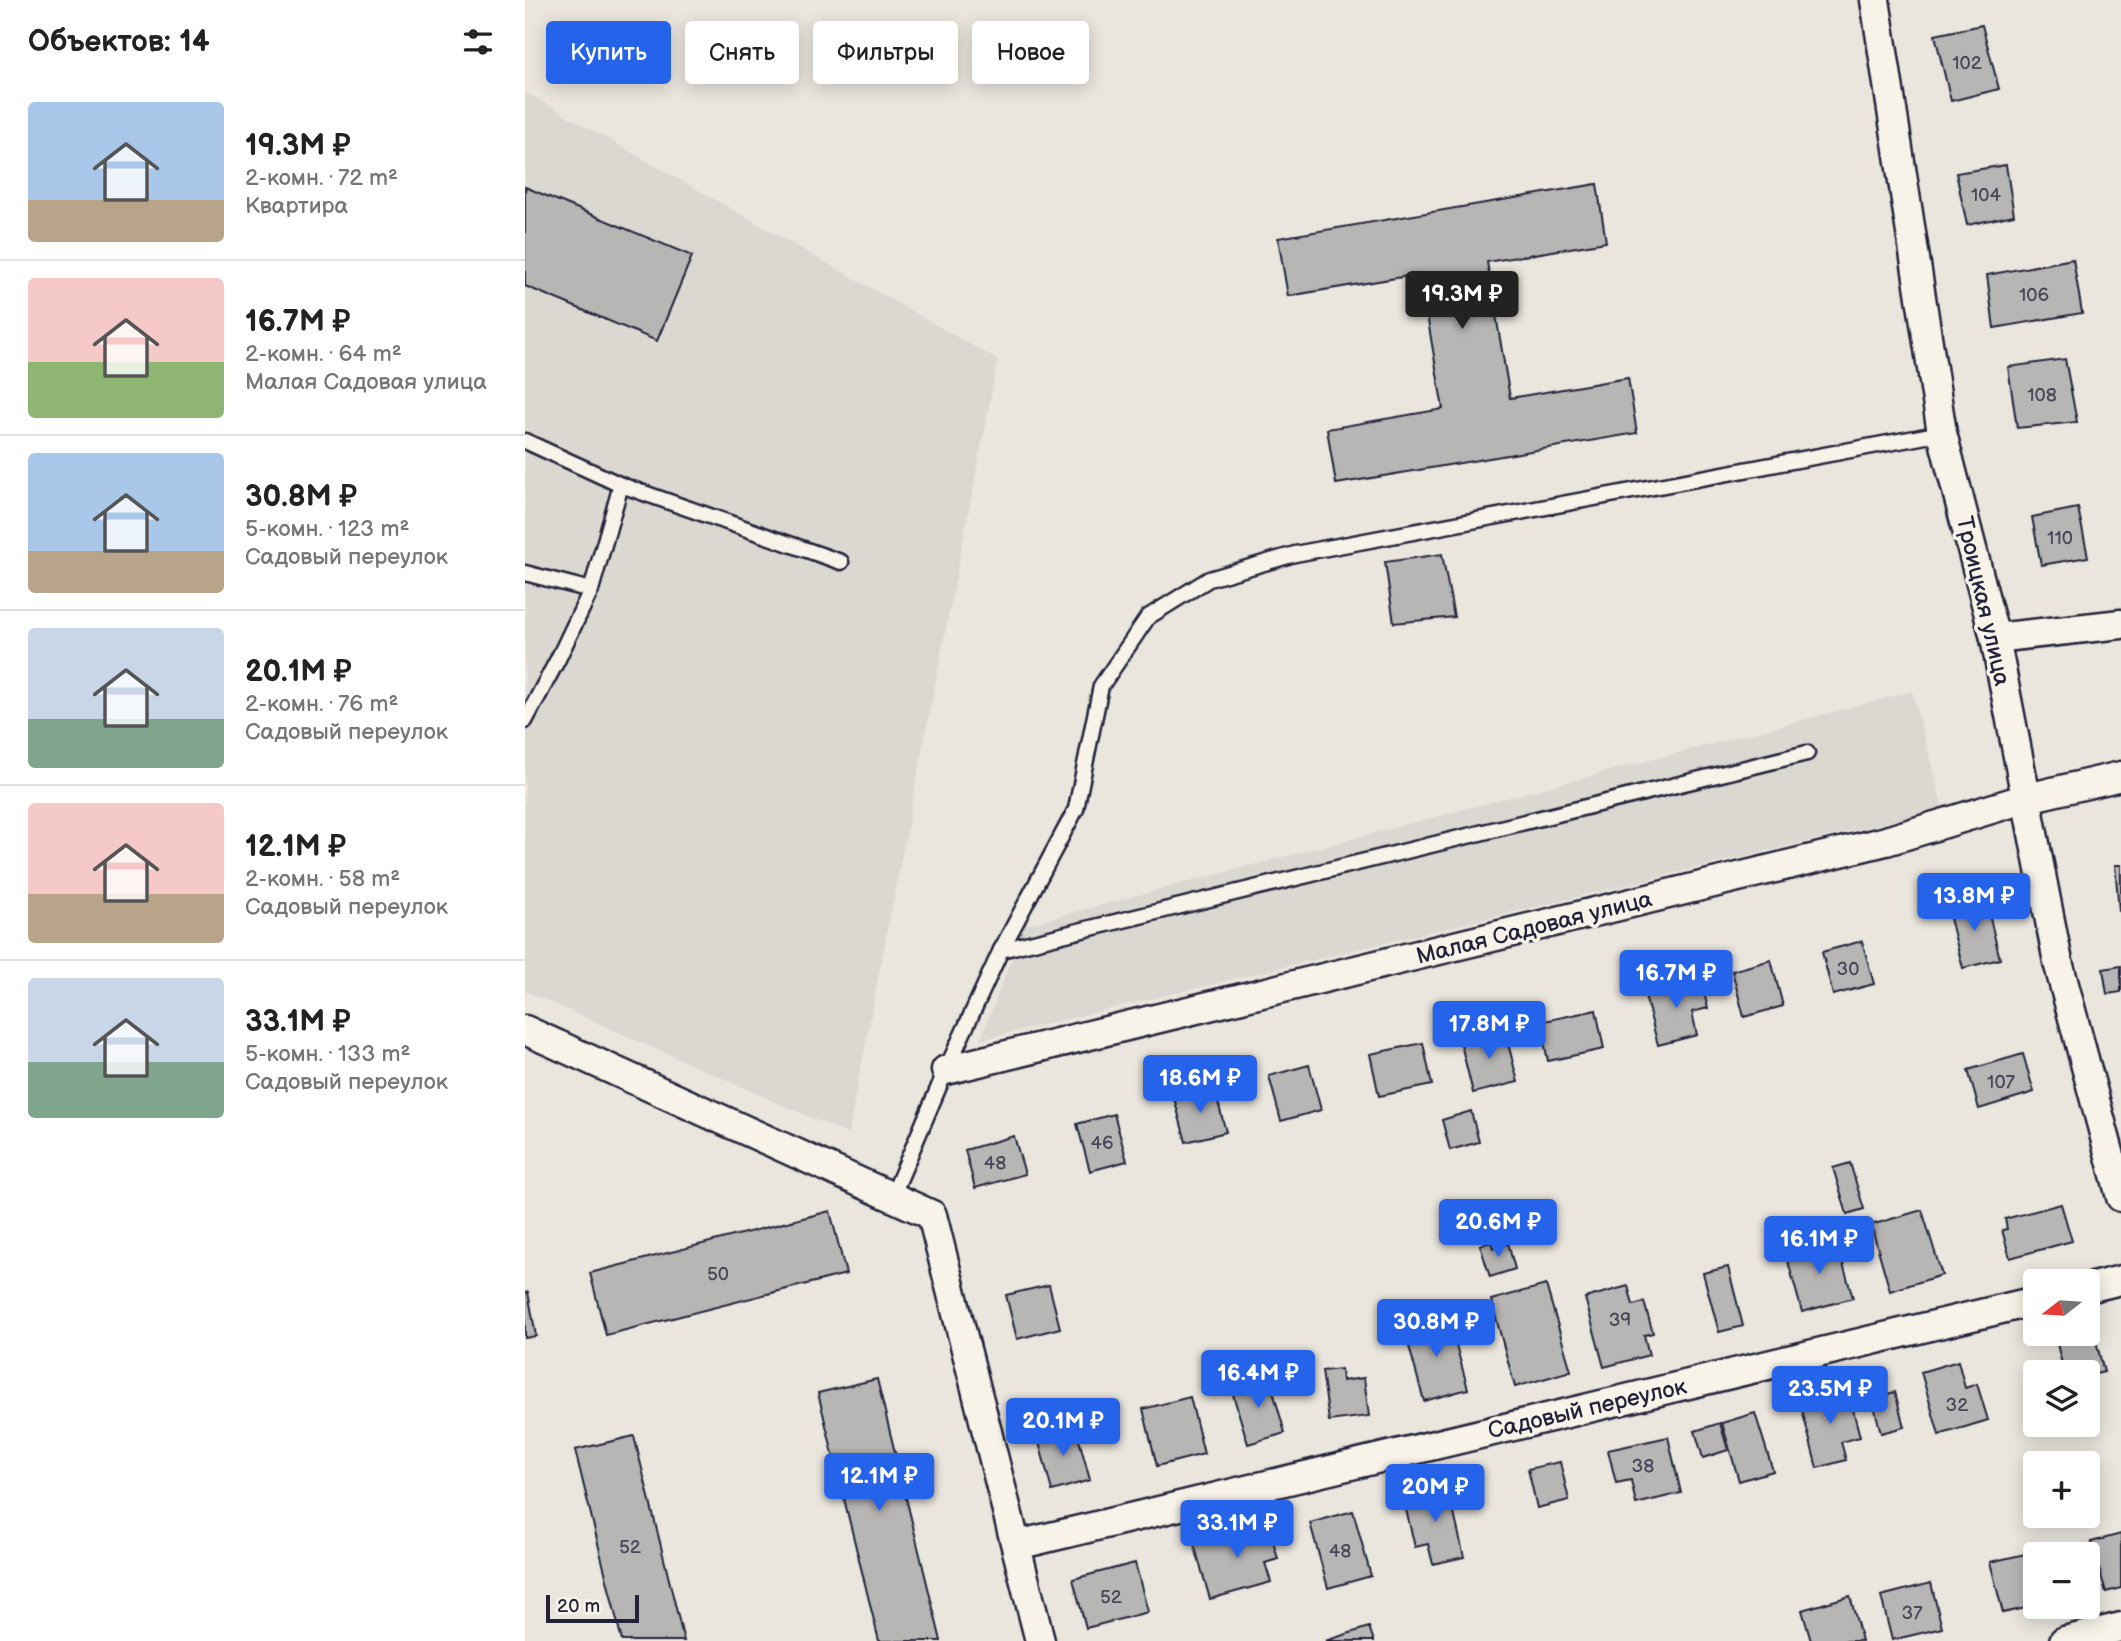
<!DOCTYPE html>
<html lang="ru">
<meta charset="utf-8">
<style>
body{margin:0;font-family:"Balsamiq Sans",sans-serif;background:#f6f6f6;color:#222;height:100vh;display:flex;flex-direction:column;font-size:26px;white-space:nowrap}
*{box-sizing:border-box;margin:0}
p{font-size:23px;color:#767676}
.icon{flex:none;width:38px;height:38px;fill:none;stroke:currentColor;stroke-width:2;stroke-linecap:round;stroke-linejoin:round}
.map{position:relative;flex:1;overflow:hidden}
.drawer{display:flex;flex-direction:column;background:#fff;width:525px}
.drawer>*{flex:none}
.guide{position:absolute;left:21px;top:21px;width:665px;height:63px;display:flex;gap:14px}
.needle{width:46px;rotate:253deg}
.fabs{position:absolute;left:1498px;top:1269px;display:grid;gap:14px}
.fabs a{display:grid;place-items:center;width:77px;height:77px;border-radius:7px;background:#fff;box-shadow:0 4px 18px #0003;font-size:35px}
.scale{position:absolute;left:21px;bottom:18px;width:93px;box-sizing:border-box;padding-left:7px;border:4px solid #22223b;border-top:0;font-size:19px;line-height:24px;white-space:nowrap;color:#22223b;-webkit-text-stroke:5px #f7f3e8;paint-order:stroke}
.price{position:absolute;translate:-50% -60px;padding:0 16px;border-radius:7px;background:#2563eb;color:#fff;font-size:23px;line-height:46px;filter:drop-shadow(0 2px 4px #0008)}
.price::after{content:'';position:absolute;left:50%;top:42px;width:21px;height:16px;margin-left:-10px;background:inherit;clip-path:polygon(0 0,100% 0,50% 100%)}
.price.on{background:#222;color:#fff}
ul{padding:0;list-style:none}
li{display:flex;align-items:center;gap:21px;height:175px;padding:0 28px}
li+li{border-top:2px solid #e0e0e0}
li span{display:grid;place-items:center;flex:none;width:196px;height:140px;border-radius:7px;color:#555}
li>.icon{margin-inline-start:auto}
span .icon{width:84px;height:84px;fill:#fffc;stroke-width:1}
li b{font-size:30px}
h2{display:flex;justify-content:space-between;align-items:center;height:84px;padding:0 28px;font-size:30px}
.tag{padding:0 24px;border-radius:7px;background:#fff;box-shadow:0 4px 18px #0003;font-size:24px;line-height:63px}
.tag.on{background:#2563eb;color:#fff}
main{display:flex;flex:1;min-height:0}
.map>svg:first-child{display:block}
</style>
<main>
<section class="drawer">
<h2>Объектов: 14<svg class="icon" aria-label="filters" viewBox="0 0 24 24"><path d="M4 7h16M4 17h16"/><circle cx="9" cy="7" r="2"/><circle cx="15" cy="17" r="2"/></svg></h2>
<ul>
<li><span style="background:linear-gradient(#a9c7e8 70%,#b9a48a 0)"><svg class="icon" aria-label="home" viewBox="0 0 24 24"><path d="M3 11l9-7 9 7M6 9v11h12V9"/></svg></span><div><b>19.3M ₽</b><p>2-комн. · 72 m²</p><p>Квартира</p></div></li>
<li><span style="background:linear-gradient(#f6c9c9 60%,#8fb573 0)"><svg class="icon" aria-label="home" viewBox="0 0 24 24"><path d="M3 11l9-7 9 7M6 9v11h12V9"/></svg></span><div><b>16.7M ₽</b><p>2-комн. · 64 m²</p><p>Малая Садовая улица</p></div></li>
<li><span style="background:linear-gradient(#a9c7e8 70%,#b9a48a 0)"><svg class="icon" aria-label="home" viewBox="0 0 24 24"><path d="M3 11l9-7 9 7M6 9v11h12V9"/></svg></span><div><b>30.8M ₽</b><p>5-комн. · 123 m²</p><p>Садовый переулок</p></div></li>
<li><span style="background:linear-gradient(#c9d6e8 65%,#7fa58c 0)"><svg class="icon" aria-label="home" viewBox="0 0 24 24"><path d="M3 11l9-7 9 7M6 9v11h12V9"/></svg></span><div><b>20.1M ₽</b><p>2-комн. · 76 m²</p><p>Садовый переулок</p></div></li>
<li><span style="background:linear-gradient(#f6c9c9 65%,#b9a48a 0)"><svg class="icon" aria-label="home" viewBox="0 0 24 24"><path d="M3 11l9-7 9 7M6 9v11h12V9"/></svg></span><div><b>12.1M ₽</b><p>2-комн. · 58 m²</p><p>Садовый переулок</p></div></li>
<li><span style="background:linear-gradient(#c9d6e8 60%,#7fa58c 0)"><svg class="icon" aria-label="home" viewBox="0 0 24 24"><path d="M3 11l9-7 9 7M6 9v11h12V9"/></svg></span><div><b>33.1M ₽</b><p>5-комн. · 133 m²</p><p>Садовый переулок</p></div></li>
</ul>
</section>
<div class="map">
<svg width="1596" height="1641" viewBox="0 0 1596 1641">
<rect width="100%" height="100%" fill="#eae6de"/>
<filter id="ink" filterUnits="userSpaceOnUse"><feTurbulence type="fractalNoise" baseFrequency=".0143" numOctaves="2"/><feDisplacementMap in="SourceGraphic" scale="14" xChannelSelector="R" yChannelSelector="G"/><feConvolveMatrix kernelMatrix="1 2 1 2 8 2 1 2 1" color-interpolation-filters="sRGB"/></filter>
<g filter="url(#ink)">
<g fill="#dbd8d2">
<polygon points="0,92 473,360 323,1134 0,991"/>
<polygon points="1387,691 1418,809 455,1040 500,925"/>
</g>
<g fill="#b8b6b5" stroke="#22223b" stroke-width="2">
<polygon points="1457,25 1474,89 1426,101 1410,35"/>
<polygon points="1481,165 1489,215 1442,225 1431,173"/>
<polygon points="1072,184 1081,242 962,262 985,398 1103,378 1112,433 811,484 802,429 918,409 895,274 763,296 753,238"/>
<polygon points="0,187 167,256 132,341 0,286"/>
<polygon points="1548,259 1557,313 1469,328 1462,275"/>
<polygon points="1540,359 1552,422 1492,428 1483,367"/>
<polygon points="1553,508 1563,557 1516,565 1507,517"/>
<polygon points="917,554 929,617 869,623 860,562"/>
<polygon points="1590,865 1596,865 1596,911 1594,911"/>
<polygon points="1460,898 1475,959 1438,968 1422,907"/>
<polygon points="1337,941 1349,984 1308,995 1297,952"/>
<polygon points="1246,960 1258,1006 1219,1017 1207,971"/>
<polygon points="1596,966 1596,992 1582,994 1578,969"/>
<polygon points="1175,978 1183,1008 1167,1012 1172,1035 1133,1045 1119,992"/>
<polygon points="1071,1010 1079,1049 1023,1061 1015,1022"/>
<polygon points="979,1028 993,1082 948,1093 935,1040"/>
<polygon points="898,1043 907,1085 854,1096 845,1054"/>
<polygon points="1498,1054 1509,1092 1454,1109 1443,1070"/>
<polygon points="784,1065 796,1110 756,1121 744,1076"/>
<polygon points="689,1087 701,1132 661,1142 649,1098"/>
<polygon points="946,1111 954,1142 925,1150 917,1120"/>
<polygon points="589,1114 602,1161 565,1171 552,1124"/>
<polygon points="489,1136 500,1174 450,1188 440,1150"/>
<polygon points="1325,1163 1339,1209 1322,1214 1308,1168"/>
<polygon points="1536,1204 1547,1241 1485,1258 1477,1230 1482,1229 1480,1219"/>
<polygon points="1397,1210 1417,1275 1365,1291 1346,1225"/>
<polygon points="305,1211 321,1274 81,1335 65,1273"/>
<polygon points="1311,1240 1328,1298 1277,1312 1261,1254"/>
<polygon points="966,1242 968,1248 983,1243 990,1269 965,1277 955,1245"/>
<polygon points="1203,1267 1218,1326 1194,1332 1178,1273"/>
<polygon points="524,1285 535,1328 492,1339 481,1295"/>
<polygon points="1021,1285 1046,1371 990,1387 966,1300"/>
<polygon points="1103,1286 1108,1305 1119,1302 1128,1333 1119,1335 1124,1355 1079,1367 1060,1298"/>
<polygon points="3,1292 11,1336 0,1338 0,1293"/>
<polygon points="923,1316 943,1389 899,1401 879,1328"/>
<polygon points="1568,1330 1579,1372 1563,1376 1563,1372 1539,1372 1531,1340 1563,1334 1563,1332"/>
<polygon points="1433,1361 1440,1388 1452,1384 1463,1420 1414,1435 1396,1372"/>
<polygon points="816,1369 817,1381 839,1378 844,1416 804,1421 797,1371"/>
<polygon points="744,1377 760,1433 723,1444 706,1388"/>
<polygon points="352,1379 416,1641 354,1641 293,1393"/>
<polygon points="1323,1390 1335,1437 1316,1442 1321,1460 1292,1468 1275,1402"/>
<polygon points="1370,1392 1379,1427 1356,1433 1347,1398"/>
<polygon points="665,1397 679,1454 632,1466 618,1409"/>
<polygon points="1230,1413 1248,1471 1214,1481 1197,1423"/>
<polygon points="1195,1423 1203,1450 1178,1458 1170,1431"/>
<polygon points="550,1425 565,1480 527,1491 512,1435"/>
<polygon points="109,1436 159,1641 97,1641 50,1450"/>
<polygon points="1143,1437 1156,1493 1111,1504 1106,1480 1091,1483 1083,1450"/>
<polygon points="1035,1462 1044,1500 1012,1508 1003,1469"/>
<polygon points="923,1487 939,1557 908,1564 903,1544 890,1547 878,1497"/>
<polygon points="828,1511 846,1576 803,1588 785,1523"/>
<polygon points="743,1523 753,1559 740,1563 746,1582 685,1599 669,1544"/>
<polygon points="1596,1534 1596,1588 1581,1592 1566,1542"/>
<polygon points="1509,1552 1510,1606 1478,1613 1465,1562"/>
<polygon points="610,1563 623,1612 561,1628 548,1579"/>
<polygon points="1406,1583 1417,1628 1367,1640 1356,1596"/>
<polygon points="1325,1596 1337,1641 1286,1641 1277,1610"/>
<polygon points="844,1627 849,1641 800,1641"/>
</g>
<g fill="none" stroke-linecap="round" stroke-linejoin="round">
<defs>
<g id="service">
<polyline points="0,441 96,485 316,562"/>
<polyline points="0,573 66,590"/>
<polyline points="0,721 33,659 66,590 96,485"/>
<polyline points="476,950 1282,753"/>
<polyline points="367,1197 421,1070 476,950 551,809 576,686 623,617 684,579 770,554 1417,433"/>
</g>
<g id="minor">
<polyline points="1350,0 1417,433 1470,638 1533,962 1596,1197"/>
<polyline points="1470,638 1596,624"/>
<polyline points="0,1030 407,1215 515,1641"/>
<polyline points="421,1070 1361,841 1502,798 1596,776"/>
<polyline points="1563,1288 1596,1280"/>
<polyline points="492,1545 1510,1301"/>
<polyline points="1539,1641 1596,1627"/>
</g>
</defs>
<use href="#service" stroke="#22223b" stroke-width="19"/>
<use href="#minor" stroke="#22223b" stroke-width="33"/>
<use href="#service" stroke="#f7f3e8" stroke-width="14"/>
<use href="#minor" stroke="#f7f3e8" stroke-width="28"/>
</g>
</g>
<g text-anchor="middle" stroke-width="7" stroke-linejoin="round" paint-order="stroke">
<g font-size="19" fill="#48475a">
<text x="1442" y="69">102</text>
<text x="1461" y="201">104</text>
<text x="1509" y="301">106</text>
<text x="1517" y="401">108</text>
<text x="1535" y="544">110</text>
<text x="1323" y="975">30</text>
<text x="1476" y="1088">107</text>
<text x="577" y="1149">46</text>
<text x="470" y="1169">48</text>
<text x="193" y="1280">50</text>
<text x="1095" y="1326">39</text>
<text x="1432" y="1411">32</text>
<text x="1118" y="1472">38</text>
<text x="105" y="1553">52</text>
<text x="815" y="1557">48</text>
<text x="586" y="1603">52</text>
<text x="1387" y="1619">37</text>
</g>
<g font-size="23" fill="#22223b" stroke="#f7f3e8">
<text transform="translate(1459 601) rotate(77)" y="8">Троицкая улица</text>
<text transform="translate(1009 927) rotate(-14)" y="8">Малая Садовая улица</text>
<text transform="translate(1062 1408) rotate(-13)" y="8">Садовый переулок</text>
</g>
</g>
</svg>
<div class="fabs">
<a><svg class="needle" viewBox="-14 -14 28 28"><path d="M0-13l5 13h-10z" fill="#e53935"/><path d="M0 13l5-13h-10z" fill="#767676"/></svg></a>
<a><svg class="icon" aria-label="layers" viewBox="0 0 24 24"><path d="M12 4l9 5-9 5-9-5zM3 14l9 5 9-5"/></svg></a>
<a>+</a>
<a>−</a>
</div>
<div class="scale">20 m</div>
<b class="price on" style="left:937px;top:331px">19.3M ₽</b>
<b class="price" style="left:1449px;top:933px">13.8M ₽</b>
<b class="price" style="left:1151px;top:1010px">16.7M ₽</b>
<b class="price" style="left:964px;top:1061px">17.8M ₽</b>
<b class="price" style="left:675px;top:1115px">18.6M ₽</b>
<b class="price" style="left:973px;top:1259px">20.6M ₽</b>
<b class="price" style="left:1294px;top:1276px">16.1M ₽</b>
<b class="price" style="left:911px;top:1359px">30.8M ₽</b>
<b class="price" style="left:733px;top:1410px">16.4M ₽</b>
<b class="price" style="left:1305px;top:1426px">23.5M ₽</b>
<b class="price" style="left:538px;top:1458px">20.1M ₽</b>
<b class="price" style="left:354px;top:1513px">12.1M ₽</b>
<b class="price" style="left:910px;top:1524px">20M ₽</b>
<b class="price" style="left:712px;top:1560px">33.1M ₽</b>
<div class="guide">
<a class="tag on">Купить</a>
<a class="tag">Снять</a>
<a class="tag">Фильтры</a>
<a class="tag">Новое</a>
</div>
</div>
</main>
